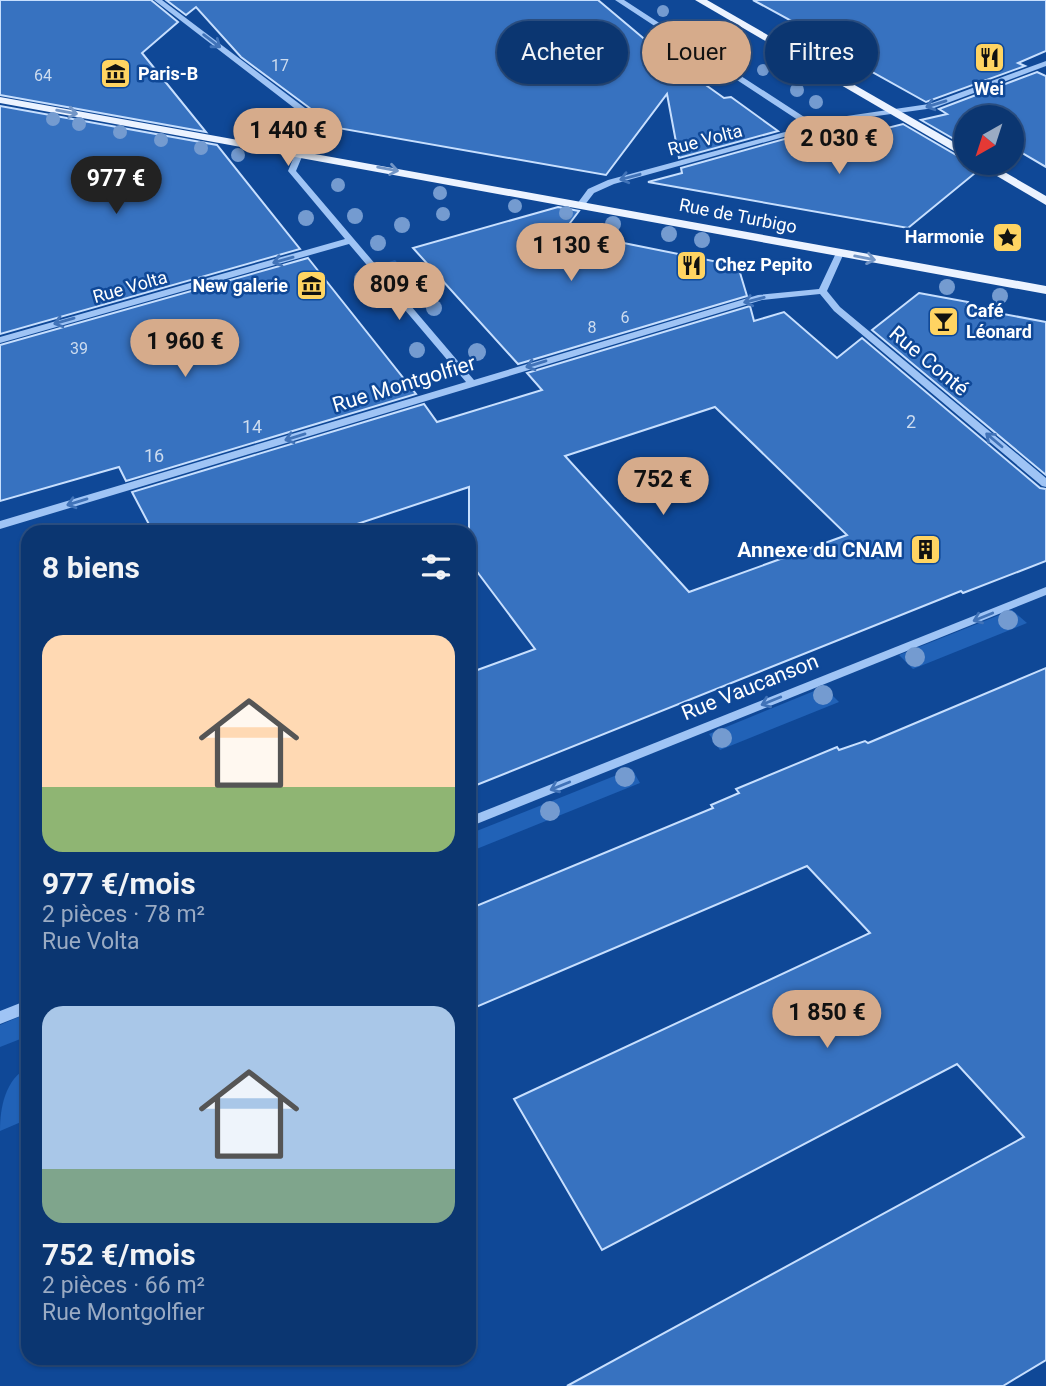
<!DOCTYPE html>
<html lang="fr">
<meta charset="utf-8">
<style>
body{margin:0;font-family:Roboto,sans-serif;background:#143e76;color:#f1f3f6;height:100vh;display:flex;flex-direction:column;font-size:26px;white-space:nowrap}
*{box-sizing:border-box;margin:0}
p{font-size:23px;color:#9aabc3}
.icon{flex:none;width:38px;height:38px;fill:none;stroke:currentColor;stroke-width:2;stroke-linecap:round;stroke-linejoin:round}
.map{position:relative;flex:1;overflow:hidden}
.panel{position:absolute;left:21px;top:525px;width:455px;height:840px;display:flex;flex-direction:column;background:#0b3671;border-radius:21px;box-shadow:0 2px 5px #0004,0 0 0 2px #2b5084}
.panel>*{flex:none}
.top-card{position:absolute;left:497px;top:21px;width:443px;height:63px;display:flex;gap:14px}
.needle{width:46px;rotate:219deg}
.fabs{position:absolute;left:954px;top:105px;display:grid;gap:14px}
.fabs a{display:grid;place-items:center;width:70px;height:70px;border-radius:50%;background:#0b3671;box-shadow:0 2px 5px #0004,0 0 0 2px #2b5084;font-size:35px}
.price{position:absolute;translate:-50% -60px;padding:0 16px;border-radius:24px;background:#d6ab8b;color:#111;font-size:23px;line-height:46px;filter:drop-shadow(0 2px 4px #0008)}
.price::after{content:'';position:absolute;left:50%;top:42px;width:21px;height:16px;margin-left:-10px;background:inherit;clip-path:polygon(0 0,100% 0,50% 100%)}
.price.current{background:#222;color:#fff}
ul{padding:0;list-style:none}
li{display:grid;align-content:center;gap:14px;height:371px;padding:0 21px}
li span{display:grid;place-items:center;height:217px;border-radius:21px;color:#555}
li>.icon{margin-inline-start:auto}
span .icon{width:126px;height:126px;fill:#fffc;stroke-width:1}
li b{font-size:30px}
h2{display:flex;justify-content:space-between;align-items:center;height:84px;padding:0 21px;font-size:30px}
.chip{padding:0 24px;border-radius:32px;background:#0b3671;box-shadow:0 2px 5px #0004,0 0 0 2px #2b5084;font-size:24px;line-height:63px}
.chip.current{background:#d6ab8b;color:#111}
.map>svg:first-child{display:block}
</style>
<div class="map">
<svg width="1046" height="1386" viewBox="0 0 1046 1386">
<rect width="100%" height="100%" fill="#0f4897"/>
<g fill="#2162b7">
<polygon points="395,260 436,305 425,308 386,263"/>
<polygon points="1012,610 1027,623 913,669 899,655"/>
<polygon points="824,687 839,702 720,750 709,734"/>
<polygon points="632,769 640,783 469,852 469,834"/>
<polygon points="28,1013 28,1036 0,1047 0,1025"/>
<path d="M28 1067V1119L0 1131C0 1107 5 1080 28 1067Z"/>
</g>
<g fill="#3772c0" stroke="#c7dffe" stroke-width="2" fill-rule="evenodd">
<polygon points="0,0 151,0 178,22 142,53 206,132 0,95"/>
<polygon points="166,0 598,0 661,53 724,98 731,97 778,131 679,158 667,94 606,175 315,124 311,109 241,57 196,7 186,15"/>
<polygon points="753,0 1046,0 1046,51 1018,63 1025,66 926,102 867,69 874,66"/>
<polygon points="1037,72 1046,76 1046,167 1012,147 1012,117 966,117 966,146 921,120 947,114 939,109"/>
<polygon points="0,106 217,145 300,249 0,334"/>
<polygon points="903,124 980,169 908,228 648,182 682,173 681,168 788,138 803,149"/>
<polygon points="558,207 579,211 564,231 738,266 747,296 518,364 413,248"/>
<polygon points="308,258 416,394 126,481 119,467 0,501 0,345"/>
<polygon points="919,293 968,302 966,307 1046,322 1046,475 872,330"/>
<path d="M750 306 754 321 784 312 837 358 862 338 1040 488 1046 489V561L963 593 961 591 469 788V673L535 649 469 561V487L333 532H153L132 492 424 404 437 422 542 390 527 373ZM715 407 847 535 689 592 565 456Z"/>
<polygon points="1046,668 1046,1360 1003,1386 567,1386 1024,1137 957,1064 602,1250 514,1099 870,933 807,866 469,1010 469,909 713,808 711,805 739,793 736,789 837,747 839,750 865,741 868,743"/>
</g>
<g fill="none" stroke-linecap="round" stroke-linejoin="round">
<g fill="#9fc4f5" fill-rule="evenodd">
<polygon points="154,0 162,0 309,111 314,128 296,171 474,380 758,295 819,289 836,253 840,250 844,253 827,291 840,307 1046,478 1046,487 1042,486 834,311 820,294 762,300 0,529 0,521 466,382 349,244 0,343 0,337 345,239 288,171 306,128 302,114"/>
<polygon points="615,0 624,0 815,124 840,117 929,104 1046,61 1046,66 934,108 841,121 614,184 594,193 584,206 581,207 577,204 588,189 608,180 807,126"/>
<polygon points="1046,587 1046,595 469,827 469,817"/>
<polygon points="28,1000 28,1013 0,1024 0,1011"/>
</g>
<g fill="#ecf3ff" fill-rule="evenodd">
<polygon points="695,0 707,0 966,149 966,158"/>
<polygon points="0,97 1046,286 1046,294 0,103"/>
<polygon points="975,163 989,163 1046,196 1046,205"/>
</g>
</g>
<g fill="#749bd0">
<circle cx="663" cy="11" r="6"/>
<circle cx="694" cy="29" r="6"/>
<circle cx="743" cy="60" r="6"/>
<circle cx="763" cy="70" r="6"/>
<circle cx="797" cy="90" r="7"/>
<circle cx="816" cy="102" r="7"/>
<circle cx="53" cy="119" r="7"/>
<circle cx="79" cy="124" r="7"/>
<circle cx="120" cy="132" r="7"/>
<circle cx="161" cy="140" r="7"/>
<circle cx="201" cy="148" r="7"/>
<circle cx="238" cy="155" r="7"/>
<circle cx="338" cy="185" r="7"/>
<circle cx="440" cy="193" r="7"/>
<circle cx="515" cy="206" r="7"/>
<circle cx="566" cy="213" r="7"/>
<circle cx="443" cy="214" r="7"/>
<circle cx="355" cy="216" r="8"/>
<circle cx="306" cy="218" r="8"/>
<circle cx="613" cy="224" r="8"/>
<circle cx="402" cy="225" r="8"/>
<circle cx="669" cy="234" r="8"/>
<circle cx="702" cy="240" r="8"/>
<circle cx="378" cy="243" r="8"/>
<circle cx="362" cy="279" r="8"/>
<circle cx="947" cy="287" r="8"/>
<circle cx="1000" cy="296" r="8"/>
<circle cx="434" cy="308" r="8"/>
<circle cx="417" cy="350" r="8"/>
<circle cx="477" cy="352" r="9"/>
<circle cx="1008" cy="620" r="10"/>
<circle cx="915" cy="657" r="10"/>
<circle cx="823" cy="695" r="10"/>
<circle cx="722" cy="738" r="10"/>
<circle cx="625" cy="777" r="10"/>
<circle cx="550" cy="811" r="10"/>
</g>
<defs><path id="oneway-shaft" d="M-6 0H5M1.5-3L5.5 0L1.5 3" fill="none" stroke-width="1.6" stroke-linecap="round" stroke-linejoin="round" transform="scale(1.75)"/></defs>
<g stroke="#4173b8">
<use href="#oneway-shaft" transform="translate(212 41) rotate(37)"/>
<use href="#oneway-shaft" transform="translate(936 104) rotate(163)"/>
<use href="#oneway-shaft" transform="translate(630 177) rotate(165)"/>
<use href="#oneway-shaft" transform="translate(283 260) rotate(164)"/>
<use href="#oneway-shaft" transform="translate(754 300) rotate(166)"/>
<use href="#oneway-shaft" transform="translate(64 321) rotate(164)"/>
<use href="#oneway-shaft" transform="translate(536 364) rotate(163)"/>
<use href="#oneway-shaft" transform="translate(295 437) rotate(163)"/>
<use href="#oneway-shaft" transform="translate(994 440) rotate(-140)"/>
<use href="#oneway-shaft" transform="translate(77 502) rotate(163)"/>
<use href="#oneway-shaft" transform="translate(983 617) rotate(158)"/>
<use href="#oneway-shaft" transform="translate(771 701) rotate(158)"/>
<use href="#oneway-shaft" transform="translate(560 786) rotate(158)"/>
</g>
<g stroke="#7295c6">
<use href="#oneway-shaft" transform="translate(67 112) rotate(10)"/>
<use href="#oneway-shaft" transform="translate(388 169) rotate(10)"/>
<use href="#oneway-shaft" transform="translate(865 258) rotate(11)"/>
</g>
<defs>
<symbol id="restaurant-square" viewBox="-11 -11 22 22"><rect x="-9" y="-9" width="18" height="18" rx="4" fill="#ffd462" stroke="#0f4897"/><path d="M-5-6h1v4h1v-4h1v4h1v-4h1v5L-1.5 .5V6h-2V.5L-5-1ZM5-6V6H3V1.5H1.5Q1.5-4 5-6Z" fill="#111"/></symbol>
<symbol id="museum-square" viewBox="-11 -11 22 22"><rect x="-9" y="-9" width="18" height="18" rx="4" fill="#ffd462" stroke="#0f4897"/><path d="M0-6L6-3V-2H-6V-3ZM-5-1h2V3h-2ZM-1-1h2V3h-2ZM3-1h2V3H3ZM-6 4H6V6H-6Z" fill="#111"/></symbol>
<symbol id="sight-square" viewBox="-11 -11 22 22"><rect x="-9" y="-9" width="18" height="18" rx="4" fill="#ffd462" stroke="#0f4897"/><path d="M0-6L1.8-2.2L6-1.7L2.9 1.2L3.7 5.4L0 3.3L-3.7 5.4L-2.9 1.2L-6-1.7L-1.8-2.2Z" fill="#111"/></symbol>
<symbol id="bar-square" viewBox="-11 -11 22 22"><rect x="-9" y="-9" width="18" height="18" rx="4" fill="#ffd462" stroke="#0f4897"/><path d="M-6-5H6L.8 .8V4.5H3.5V6h-7V4.5H-.8V.8Z" fill="#111"/></symbol>
<symbol id="building-square" viewBox="-11 -11 22 22"><rect x="-9" y="-9" width="18" height="18" rx="4" fill="#ffd462" stroke="#0f4897"/><path d="M-4-6H4V6H1V3H-1V6H-4ZM-2.5-4.3h1.7v1.8h-1.7ZM.8-4.3h1.7v1.8H.8ZM-2.5-1h1.7V.8h-1.7ZM.8-1h1.7V.8H.8Z" fill="#111"/></symbol>
</defs>
<g fill-rule="evenodd">
<use href="#restaurant-square" x="972" y="40" width="35" height="35"/>
<use href="#museum-square" x="98" y="56" width="35" height="35"/>
<use href="#sight-square" x="990" y="220" width="35" height="35"/>
<use href="#restaurant-square" x="674" y="248" width="35" height="35"/>
<use href="#museum-square" x="294" y="268" width="35" height="35"/>
<use href="#bar-square" x="926" y="304" width="35" height="35"/>
<use href="#building-square" x="908" y="532" width="35" height="35"/>
</g>
<g text-anchor="middle" stroke-width="5" stroke-linejoin="round" paint-order="stroke">
<g font-size="16" fill="#cddcef">
<text x="280" y="71">17</text>
<text x="43" y="81">64</text>
<text x="625" y="323">6</text>
<text x="592" y="333">8</text>
<text x="79" y="354">39</text>
</g>
<g font-size="18" font-weight="bold" fill="#fff" stroke="#0f4897" text-anchor="start">
<text x="138" y="80">Paris-B</text>
<text x="989" y="95" text-anchor="middle">Wei</text>
<text x="984" y="243" text-anchor="end">Harmonie</text>
<text x="715" y="271">Chez Pepito</text>
<text x="288" y="292" text-anchor="end">New galerie</text>
<text x="966" y="317">Café<tspan x="966" dy="21">Léonard</tspan></text>
</g>
<g font-size="18" fill="#fff" stroke="#0f4897">
<text transform="translate(705 140) rotate(-15)" y="6">Rue Volta</text>
<text transform="translate(738 216) rotate(11)" y="6">Rue de Turbigo</text>
<text transform="translate(130 287) rotate(-16)" y="6">Rue Volta</text>
</g>
<g font-size="18" fill="#cddcef">
<text x="911" y="428">2</text>
<text x="252" y="433">14</text>
<text x="154" y="462">16</text>
</g>
<g font-size="21" fill="#fff" stroke="#0f4897">
<text transform="translate(929 361) rotate(40)" y="7">Rue Conté</text>
<text transform="translate(404 384) rotate(-17)" y="7">Rue Montgolfier</text>
<text transform="translate(750 687) rotate(-22)" y="7">Rue Vaucanson</text>
</g>
<g font-size="21" font-weight="bold" fill="#fff" stroke="#0f4897" text-anchor="end">
<text x="903" y="557">Annexe du CNAM</text>
</g>
</g>
</svg>
<div class="fabs">
<a><svg class="needle" viewBox="-14 -14 28 28"><path d="M0-13l5 13h-10z" fill="#e53935"/><path d="M0 13l5-13h-10z" fill="#9aabc3"/></svg></a>
</div>
<b class="price" style="left:288px;top:168px">1 440 €</b>
<b class="price" style="left:839px;top:176px">2 030 €</b>
<b class="price current" style="left:116px;top:216px">977 €</b>
<b class="price" style="left:571px;top:283px">1 130 €</b>
<b class="price" style="left:399px;top:322px">809 €</b>
<b class="price" style="left:185px;top:379px">1 960 €</b>
<b class="price" style="left:663px;top:517px">752 €</b>
<b class="price" style="left:827px;top:1050px">1 850 €</b>
<div class="top-card">
<a class="chip">Acheter</a>
<a class="chip current">Louer</a>
<a class="chip">Filtres</a>
</div>
<section class="panel">
<h2>8 biens<svg class="icon" aria-label="filters" viewBox="0 0 24 24"><path d="M4 7h16M4 17h16"/><circle cx="9" cy="7" r="2"/><circle cx="15" cy="17" r="2"/></svg></h2>
<ul>
<li><span style="background:linear-gradient(#ffd9b3 70%,#8fb573 0)"><svg class="icon" aria-label="home" viewBox="0 0 24 24"><path d="M3 11l9-7 9 7M6 9v11h12V9"/></svg></span><div><b>977 €/mois</b><p>2 pièces · 78 m²</p><p>Rue Volta</p></div></li>
<li><span style="background:linear-gradient(#a9c7e8 75%,#7fa58c 0)"><svg class="icon" aria-label="home" viewBox="0 0 24 24"><path d="M3 11l9-7 9 7M6 9v11h12V9"/></svg></span><div><b>752 €/mois</b><p>2 pièces · 66 m²</p><p>Rue Montgolfier</p></div></li>
</ul>
</section>
</div>
